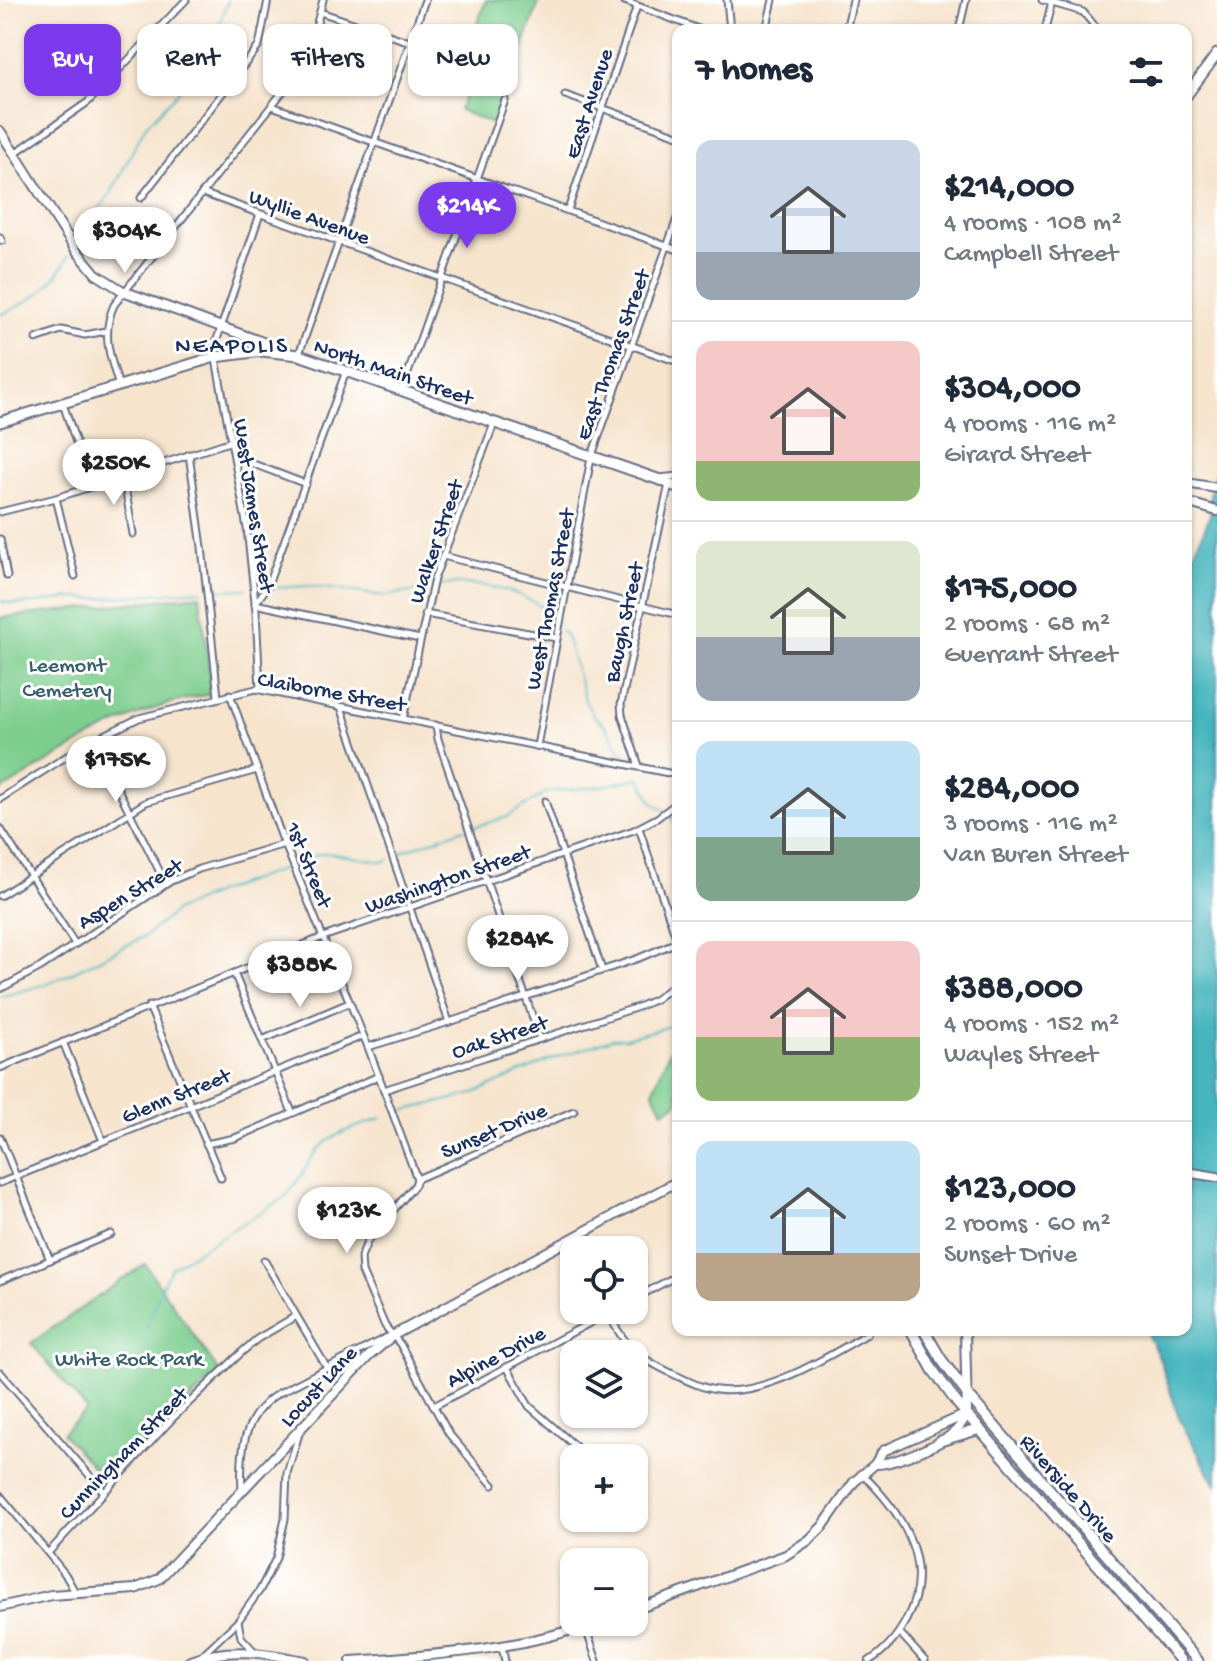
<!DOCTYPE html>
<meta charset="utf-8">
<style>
body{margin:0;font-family:"Gochi Hand",sans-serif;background:#f6f6f7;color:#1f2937;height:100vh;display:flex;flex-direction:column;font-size:30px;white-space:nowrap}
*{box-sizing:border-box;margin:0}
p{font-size:26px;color:#747a83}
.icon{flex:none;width:44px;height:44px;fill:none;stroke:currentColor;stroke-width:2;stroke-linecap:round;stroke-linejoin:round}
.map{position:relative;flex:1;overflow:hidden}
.drawer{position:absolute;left:672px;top:24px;width:520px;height:1312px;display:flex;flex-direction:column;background:#fff;border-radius:16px;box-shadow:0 2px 6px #0004}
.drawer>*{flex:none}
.hud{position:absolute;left:24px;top:24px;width:528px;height:72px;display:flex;gap:16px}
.fabs{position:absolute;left:560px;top:1236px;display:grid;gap:16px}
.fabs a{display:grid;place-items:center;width:88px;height:88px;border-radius:16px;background:#fff;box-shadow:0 2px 6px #0004;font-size:40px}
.price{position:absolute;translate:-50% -68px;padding:0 18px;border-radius:28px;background:#fff;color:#222;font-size:26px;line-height:52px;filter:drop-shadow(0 2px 4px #0008)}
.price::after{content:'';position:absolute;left:50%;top:48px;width:24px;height:18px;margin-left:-12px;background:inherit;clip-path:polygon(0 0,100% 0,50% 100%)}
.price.selected{background:#7c3aed;color:#fff}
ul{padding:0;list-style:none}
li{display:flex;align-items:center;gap:24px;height:200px;padding:0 24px}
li+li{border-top:2px solid #e0e1e3}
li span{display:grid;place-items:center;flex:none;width:224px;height:160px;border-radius:16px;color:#555}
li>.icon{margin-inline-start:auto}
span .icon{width:96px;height:96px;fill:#fffc;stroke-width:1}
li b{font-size:34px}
h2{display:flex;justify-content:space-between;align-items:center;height:96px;padding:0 24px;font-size:34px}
.tag{padding:0 28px;border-radius:16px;background:#fff;box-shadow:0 2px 6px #0004;font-size:28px;line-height:72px}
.tag.selected{background:#7c3aed;color:#fff}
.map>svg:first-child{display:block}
</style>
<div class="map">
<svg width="1217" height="1661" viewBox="0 0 1217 1661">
<rect width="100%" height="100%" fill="#fff"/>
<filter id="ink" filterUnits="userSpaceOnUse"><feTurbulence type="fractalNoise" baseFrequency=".0125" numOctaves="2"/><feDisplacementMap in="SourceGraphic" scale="16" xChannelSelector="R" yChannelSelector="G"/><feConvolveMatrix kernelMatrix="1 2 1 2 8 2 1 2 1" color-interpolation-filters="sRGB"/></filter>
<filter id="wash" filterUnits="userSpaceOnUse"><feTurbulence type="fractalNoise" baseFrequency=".006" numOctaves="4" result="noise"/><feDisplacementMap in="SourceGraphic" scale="32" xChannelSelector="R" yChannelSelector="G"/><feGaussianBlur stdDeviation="1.8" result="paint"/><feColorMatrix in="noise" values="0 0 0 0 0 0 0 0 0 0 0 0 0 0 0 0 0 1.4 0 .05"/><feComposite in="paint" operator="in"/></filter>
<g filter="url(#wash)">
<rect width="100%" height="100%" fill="#f6e4cd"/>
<g fill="#7dcd8d" stroke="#4c7e76" stroke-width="2">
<polygon points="486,0 540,0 494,125 459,110 472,80 459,75"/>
<path d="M200 595 212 694C132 706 68 750 0 791V618Z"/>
<polygon points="678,1049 678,1102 663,1111 653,1091 669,1051"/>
<polygon points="145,1264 219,1372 165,1424 108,1484 62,1433 87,1410 31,1343"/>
</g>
<polygon fill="#46b5be" stroke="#30728e" stroke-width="2" points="1217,470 1217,1487 1180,1420 1159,1357 1145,1330 1186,1330 1186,573 1210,516 1210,494"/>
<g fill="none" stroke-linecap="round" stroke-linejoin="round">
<g stroke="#46b5be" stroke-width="2">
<polyline points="78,237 111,193 145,127 178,92 219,25 228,0"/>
<path d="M0 315C34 299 52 289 69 255"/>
<path d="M436 587C470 578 534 590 556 622"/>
<polyline points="272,588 308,586 385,596 427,589"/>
<polyline points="211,590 246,589"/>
<path d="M0 601C31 610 61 594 91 599L202 590"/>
<polyline points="562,631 567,639 586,703 594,716 605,725 620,751 628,757"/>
<polyline points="671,817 678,824"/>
<polyline points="473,827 507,817 547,792 602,786 640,778 653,803 663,809"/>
<polyline points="397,858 404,851 464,829"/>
<polyline points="296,863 319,854 328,853 383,862 389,860"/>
<polyline points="0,997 46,984 69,974 145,936 177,910 218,892 289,867"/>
<polyline points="402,1111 470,1095 552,1059 612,1039 626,1038 678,1024"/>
<path d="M145 1331 165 1279 172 1267 284 1198C297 1186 303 1170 314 1155 329 1133 358 1127 382 1118"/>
</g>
</g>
</g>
<g filter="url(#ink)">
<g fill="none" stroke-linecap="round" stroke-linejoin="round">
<defs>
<g id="street">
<polyline points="622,0 701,30"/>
<polyline points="727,0 730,30"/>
<polyline points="1042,0 1083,12 1098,30"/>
<polyline points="320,12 410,42"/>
<polyline points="766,30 773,0"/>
<polyline points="846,30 853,0"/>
<polyline points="959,30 966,0"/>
<polyline points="1045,30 1052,2"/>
<polyline points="565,95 678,135"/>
<polyline points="272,106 678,250"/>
<polyline points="15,153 88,102 186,0"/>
<polyline points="202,193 678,362"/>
<polyline points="141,198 259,46 268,0"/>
<polyline points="568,210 637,6"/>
<polyline points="0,237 2,241"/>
<polyline points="36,339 61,330 85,335 106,331"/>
<polyline points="299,354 425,0"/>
<polyline points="346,371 281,550 267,587 255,604 420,639"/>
<path d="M119 386C110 357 101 334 114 305L307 61 323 0"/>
<polyline points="402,390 505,100"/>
<polyline points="63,404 91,486"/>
<polyline points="189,454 202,547 218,697"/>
<polyline points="235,457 306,484"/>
<polyline points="123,475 133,534"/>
<polyline points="659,478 678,476"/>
<polyline points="56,498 75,576"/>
<polyline points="0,512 56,498 232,441"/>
<polyline points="0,539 7,576"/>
<polyline points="443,556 678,615"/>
<polyline points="425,614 556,638"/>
<polyline points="260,689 256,611 247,528 214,348 260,214"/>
<polyline points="230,694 281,835 368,1047 417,1179"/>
<polyline points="341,707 449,1022"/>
<polyline points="403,719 434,579 494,424"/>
<polyline points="436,725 438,739 540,1039"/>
<polyline points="93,740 166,884"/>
<polyline points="537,746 591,458 678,216"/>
<polyline points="639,766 622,715 621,704 669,484"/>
<polyline points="0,799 84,745 139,718 256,689 678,775"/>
<polyline points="545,801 602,970"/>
<polyline points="0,828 75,944"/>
<polyline points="639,828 678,943"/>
<polyline points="0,896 146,802 257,770"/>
<polyline points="234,973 292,1112"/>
<polyline points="0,989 41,967 171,881 199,869 285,844"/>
<polyline points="149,1006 221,1178"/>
<polyline points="262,1040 349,1003"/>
<polyline points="63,1042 103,1141"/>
<polyline points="368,1047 478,1013 639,958 677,942"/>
<polyline points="0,1068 323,937 634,830 657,818 678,802"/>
<polyline points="384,1090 638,1007 656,999 678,982"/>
<polyline points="0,1137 50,1260"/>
<polyline points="206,1144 235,1138 379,1076"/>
<polyline points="0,1183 363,1036"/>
<polyline points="568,1241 574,1252"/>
<polyline points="264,1260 327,1368"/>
<polyline points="0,1281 111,1234"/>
<polyline points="634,1299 678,1275"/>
<path d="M606 1310C626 1347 632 1354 671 1373 686 1380 701 1388 717 1390 763 1397 828 1357 867 1334"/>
<polyline points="507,1367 529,1406 575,1446"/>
<polyline points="0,1372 104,1492"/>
<polyline points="434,1406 614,1310"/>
<path d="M861 1473C903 1513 936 1564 906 1620 897 1637 885 1651 869 1661"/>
<polyline points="493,1485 449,1434 400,1344 385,1326 362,1272 361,1257 368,1240 415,1185 417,1179 574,1111"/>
<path d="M242 1491C240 1452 242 1417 277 1394L387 1337"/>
<polyline points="0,1495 65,1574 75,1592"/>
<polyline points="48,1553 173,1418 242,1352 257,1339 296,1316"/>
<polyline points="585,1626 597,1661"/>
<polyline points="899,1632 925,1661"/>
<polyline points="502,1647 505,1661"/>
<polyline points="254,1651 241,1637 238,1621 260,1590 276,1558 285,1519 287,1473 299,1434"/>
<polyline points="201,1656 237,1622"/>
</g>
<g id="secondary">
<polyline points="0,131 76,250 96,274 123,291 287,351"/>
<polyline points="1186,483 1217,488"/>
<polyline points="1186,502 1217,511"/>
<polyline points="1186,1172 1217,1177"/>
<path d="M875 1464C891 1465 939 1445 952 1434 959 1429 963 1422 967 1414L965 1330"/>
<polyline points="0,1607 51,1595 135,1589 159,1579 369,1356 392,1336 678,1181"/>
<polyline points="634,1610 786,1555 809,1540 823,1526 854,1482 875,1464 883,1451 967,1414"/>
<path d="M190 1661C229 1646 266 1653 305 1661"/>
<path d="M351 1661C434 1655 516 1651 596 1622"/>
</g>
<g id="primary">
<polyline points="1186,96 1217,54"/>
<polyline points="0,422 215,357 262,351 299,355 663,481 678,488"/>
<polyline points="911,1330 933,1370 957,1403 1181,1661"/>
<polyline points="924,1330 941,1359 967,1394 1198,1661"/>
<polyline points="940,1441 980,1429"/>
</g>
</defs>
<use href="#street" stroke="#686e85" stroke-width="9"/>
<use href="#secondary" stroke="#686e85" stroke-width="12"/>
<use href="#primary" stroke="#686e85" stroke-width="13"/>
<use href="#street" stroke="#fff" stroke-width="5"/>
<use href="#secondary" stroke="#fff" stroke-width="8"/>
<use href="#primary" stroke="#fff" stroke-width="9"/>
</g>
</g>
<g text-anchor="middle" stroke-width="6" stroke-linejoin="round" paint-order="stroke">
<g font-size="22" fill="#1b2f5e" stroke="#fff">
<text transform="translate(587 103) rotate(-72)" y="8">East Avenue</text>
<text transform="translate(310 215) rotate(20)" y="8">Wyllie Avenue</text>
<text transform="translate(611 354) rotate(-70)" y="8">East Thomas Street</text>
<text transform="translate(394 370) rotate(19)" y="8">North Main Street</text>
<text transform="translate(256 505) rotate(81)" y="8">West James Street</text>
<text transform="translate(434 541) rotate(-71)" y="8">Walker Street</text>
<text transform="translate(548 599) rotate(-79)" y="8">West Thomas Street</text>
<text transform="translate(622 622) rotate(-78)" y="8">Baugh Street</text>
<text transform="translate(332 690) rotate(10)" y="8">Claiborne Street</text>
<text transform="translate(311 864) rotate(68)" y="8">1st Street</text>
<text transform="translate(447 877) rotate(-19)" y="8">Washington Street</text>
<text transform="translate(129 892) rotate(-31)" y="8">Aspen Street</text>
<text transform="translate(499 1035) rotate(-18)" y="8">Oak Street</text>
<text transform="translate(175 1094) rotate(-22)" y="8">Glenn Street</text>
<text transform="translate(493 1129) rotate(-23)" y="8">Sunset Drive</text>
<text transform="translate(495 1355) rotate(-28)" y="8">Alpine Drive</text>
<text transform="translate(317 1385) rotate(-47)" y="8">Locust Lane</text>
<text transform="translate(122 1452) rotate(-46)" y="8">Cunningham Street</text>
<text transform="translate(1070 1487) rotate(49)" y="8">Riverside Drive</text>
</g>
<g font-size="22" fill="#385e6c" stroke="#fff">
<text x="67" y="671">Leemont<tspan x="67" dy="25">Cemetery</tspan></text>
<text x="129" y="1365">White Rock Park</text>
</g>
<g font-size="24" letter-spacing="2" fill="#1b2f5e" stroke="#fff">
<text x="232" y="352">NEAPOLIS</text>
</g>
</g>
</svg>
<div class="fabs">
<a><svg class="icon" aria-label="locate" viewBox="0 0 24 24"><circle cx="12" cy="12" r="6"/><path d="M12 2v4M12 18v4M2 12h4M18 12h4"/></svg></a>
<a><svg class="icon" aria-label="layers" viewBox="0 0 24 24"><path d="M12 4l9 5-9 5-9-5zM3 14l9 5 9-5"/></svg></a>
<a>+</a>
<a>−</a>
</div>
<b class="price selected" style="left:467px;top:250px">$214K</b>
<b class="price" style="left:125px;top:275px">$304K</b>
<b class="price" style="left:114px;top:507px">$250K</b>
<b class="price" style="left:116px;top:804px">$175K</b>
<b class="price" style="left:518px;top:983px">$284K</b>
<b class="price" style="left:300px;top:1009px">$388K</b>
<b class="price" style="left:347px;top:1255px">$123K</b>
<div class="hud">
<a class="tag selected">Buy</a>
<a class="tag">Rent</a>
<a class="tag">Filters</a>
<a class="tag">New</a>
</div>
<section class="drawer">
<h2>7 homes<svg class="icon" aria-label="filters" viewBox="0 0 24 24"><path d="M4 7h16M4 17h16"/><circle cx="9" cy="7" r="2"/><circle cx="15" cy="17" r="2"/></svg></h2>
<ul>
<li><span style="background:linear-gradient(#c9d6e8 70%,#9aa5b1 0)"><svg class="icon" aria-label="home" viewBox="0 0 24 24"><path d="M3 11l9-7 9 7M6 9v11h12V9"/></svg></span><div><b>$214,000</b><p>4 rooms · 108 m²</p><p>Campbell Street</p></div></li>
<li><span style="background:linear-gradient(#f6c9c9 75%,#8fb573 0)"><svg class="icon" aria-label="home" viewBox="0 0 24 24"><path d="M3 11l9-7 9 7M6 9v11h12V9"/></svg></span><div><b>$304,000</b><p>4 rooms · 116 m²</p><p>Girard Street</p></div></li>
<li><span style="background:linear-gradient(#dfe7d0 60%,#9aa5b1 0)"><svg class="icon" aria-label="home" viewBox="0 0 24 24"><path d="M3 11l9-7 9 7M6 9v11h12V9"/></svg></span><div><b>$175,000</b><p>2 rooms · 68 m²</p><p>Guerrant Street</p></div></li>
<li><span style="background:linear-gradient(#bfe0f5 60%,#7fa58c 0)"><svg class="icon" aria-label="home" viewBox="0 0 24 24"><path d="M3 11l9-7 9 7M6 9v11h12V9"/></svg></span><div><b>$284,000</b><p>3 rooms · 116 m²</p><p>Van Buren Street</p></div></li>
<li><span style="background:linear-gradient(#f6c9c9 60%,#8fb573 0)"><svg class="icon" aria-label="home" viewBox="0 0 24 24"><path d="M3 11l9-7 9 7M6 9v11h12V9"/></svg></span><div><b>$388,000</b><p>4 rooms · 152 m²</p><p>Wayles Street</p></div></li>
<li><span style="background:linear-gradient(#bfe0f5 70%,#b9a48a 0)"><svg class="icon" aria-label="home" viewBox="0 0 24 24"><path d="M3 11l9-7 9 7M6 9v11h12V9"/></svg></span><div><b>$123,000</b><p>2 rooms · 60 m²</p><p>Sunset Drive</p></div></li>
</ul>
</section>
</div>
